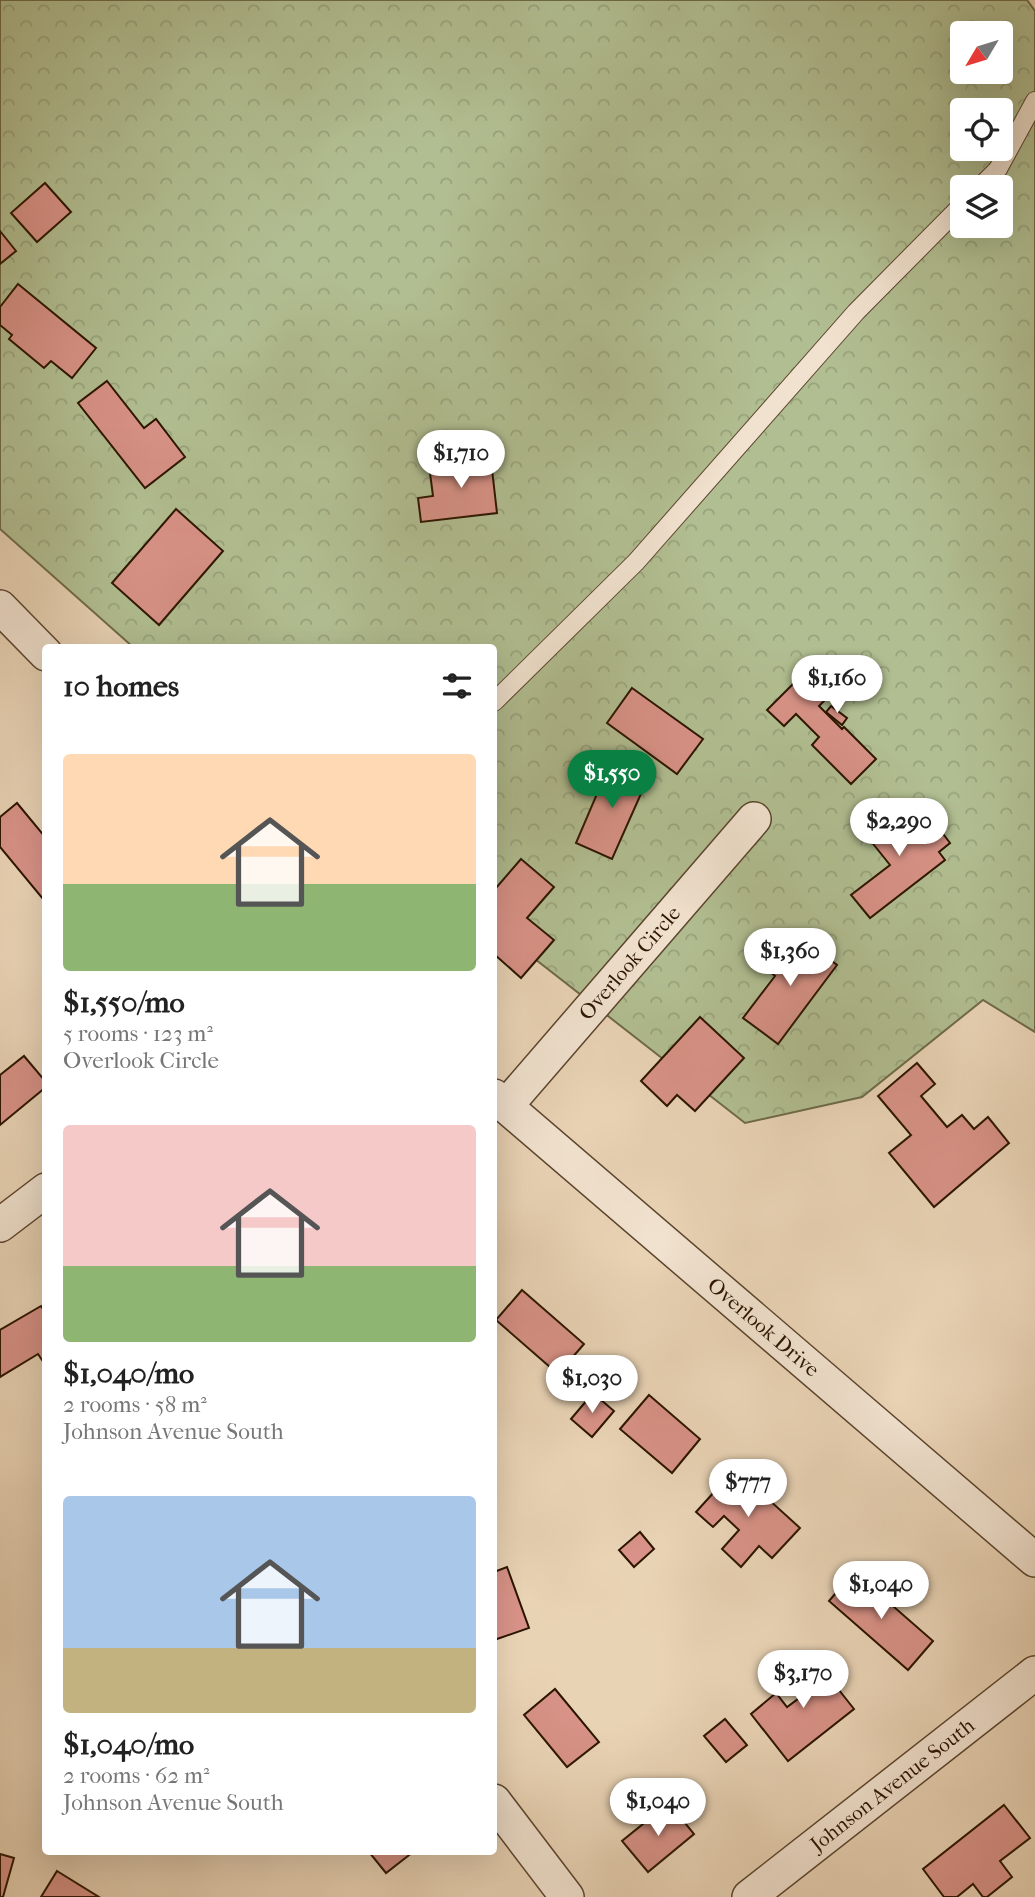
<!DOCTYPE html>
<meta charset="utf-8">
<style>
body{margin:0;font-family:"IM FELL French Canon",serif;background:#f2f2f2;color:#222;height:100vh;display:flex;flex-direction:column;font-size:26px;white-space:nowrap}
*{box-sizing:border-box;margin:0}
p{font-size:23px;color:#767676}
.icon{flex:none;width:38px;height:38px;fill:none;stroke:currentColor;stroke-width:2;stroke-linecap:round;stroke-linejoin:round}
.map{position:relative;flex:1;overflow:hidden}
.sheet{position:absolute;left:42px;top:644px;width:455px;height:1211px;display:flex;flex-direction:column;background:#fff;border-radius:7px;box-shadow:0 7px 28px #0002}
.sheet>*{flex:none}
.needle{width:46px;rotate:232deg}
.fabs{position:absolute;left:950px;top:21px;display:grid;gap:14px}
.fabs a{display:grid;place-items:center;width:63px;height:63px;border-radius:7px;background:#fff;box-shadow:0 7px 28px #0002;font-size:35px}
.price{position:absolute;translate:-50% -60px;padding:0 16px;border-radius:24px;background:#fff;color:#222;font-size:23px;line-height:46px;filter:drop-shadow(0 2px 4px #0008)}
.price::after{content:'';position:absolute;left:50%;top:42px;width:21px;height:16px;margin-left:-10px;background:inherit;clip-path:polygon(0 0,100% 0,50% 100%)}
.price.active{background:#0b8043;color:#fff}
ul{padding:0;list-style:none}
li{display:grid;align-content:center;gap:14px;height:371px;padding:0 21px}
li span{display:grid;place-items:center;height:217px;border-radius:7px;color:#555}
li>.icon{margin-inline-start:auto}
span .icon{width:126px;height:126px;fill:#fffc;stroke-width:1}
li b{font-size:30px}
h2{display:flex;justify-content:space-between;align-items:center;height:84px;padding:0 21px;font-size:30px}
.map>svg:first-child{display:block}
</style>
<div class="map">
<svg width="1035" height="1897" viewBox="0 0 1035 1897">
<defs>
<pattern id="forest-crowns" width="20" height="18" patternUnits="userSpaceOnUse" patternTransform="scale(1.75)"><rect width="20" height="18" fill="#b1be91"/><path d="M2 6a3 3 0 1 1 6 0M12 15a3 3 0 1 1 6 0" fill="none" stroke="#98a27b"/></pattern>
</defs>
<rect width="100%" height="100%" fill="#e9d3b5"/>
<filter id="stains"><feTurbulence type="fractalNoise" baseFrequency=".00286" numOctaves="4"/><feColorMatrix values="0 0 0 0 .2 0 0 0 0 .09 0 0 0 0 .02 0 0 0 .5 -.17"/></filter>
<radialGradient id="worn" r=".72"><stop offset=".6" stop-color="#630" stop-opacity="0"/><stop offset="1" stop-color="#630" stop-opacity=".3"/></radialGradient>
<path fill="url(#forest-crowns)" stroke="#6e6a48" stroke-width="2" fill-rule="evenodd" d="M0 0H1027L1035 11V1032L983 1000 862 1097 745 1123 494 927V648L133 647 0 529ZM962 33H1001V72H962ZM962 110H1001V149H962ZM962 187H1001V226H962Z"/>
<g fill="#d89287" stroke="#2c1500" stroke-width="2">
<polygon points="45,183 71,212 37,242 11,213"/>
<polygon points="0,231 16,251 0,264"/>
<polygon points="18,284 96,348 72,378 51,361 44,368 9,339 12,335 0,325 0,307"/>
<polygon points="107,381 144,428 156,419 185,457 145,488 78,403"/>
<polygon points="490,452 497,513 421,522 418,498 433,496 430,473 449,471 447,457"/>
<polygon points="176,509 223,551 159,625 112,583"/>
<polygon points="793,684 804,696 812,689 824,701 819,706 842,729 844,727 876,759 851,784 812,745 819,737 796,714 784,726 767,710"/>
<polygon points="632,688 703,739 677,774 607,723"/>
<polygon points="831,706 847,718 842,725 826,712"/>
<polygon points="611,761 648,778 612,859 576,843"/>
<polygon points="17,803 46,838 46,897 43,899 0,847 0,817"/>
<polygon points="904,808 922,832 934,822 950,843 939,852 945,860 870,918 851,895 890,865 858,825 878,809 888,821"/>
<polygon points="521,859 554,887 527,918 554,940 521,978 494,954 494,886 496,888"/>
<polygon points="794,932 837,965 778,1044 743,1018 775,976 767,969"/>
<polygon points="700,1017 744,1058 695,1111 677,1095 667,1106 641,1081"/>
<polygon points="24,1056 46,1082 46,1087 0,1125 0,1075"/>
<polygon points="917,1063 935,1084 921,1096 947,1127 962,1115 974,1129 988,1117 1009,1143 934,1207 889,1153 911,1135 878,1096"/>
<polygon points="522,1290 584,1344 558,1374 496,1320"/>
<polygon points="41,1306 46,1314 46,1366 38,1354 0,1377 0,1330"/>
<polygon points="593,1393 614,1411 592,1437 571,1419"/>
<polygon points="649,1395 700,1439 672,1473 620,1429"/>
<polygon points="735,1469 800,1528 772,1558 759,1546 741,1567 722,1549 739,1530 724,1516 713,1527 696,1512"/>
<polygon points="640,1532 654,1549 634,1567 619,1550"/>
<polygon points="507,1567 529,1628 494,1640 494,1572"/>
<polygon points="854,1572 933,1641 908,1670 829,1601"/>
<polygon points="812,1656 854,1709 788,1761 751,1714 776,1693 787,1707 802,1696 787,1676"/>
<polygon points="555,1689 599,1742 567,1767 524,1715"/>
<polygon points="725,1719 747,1745 726,1762 704,1736"/>
<polygon points="669,1803 694,1834 648,1872 622,1841"/>
<polygon points="1004,1805 1030,1838 1000,1861 1012,1877 987,1897 983,1897 973,1884 957,1897 944,1897 923,1869"/>
<polygon points="369,1852 413,1852 386,1873"/>
<polygon points="0,1854 14,1858 3,1897 0,1897"/>
<polygon points="57,1871 99,1897 41,1897"/>
</g>
<g fill="none" stroke-linecap="round" stroke-linejoin="round">
<defs>
<g id="service">
<polyline points="980,187 998,169 1035,101"/>
<polyline points="494,702 636,562 856,312 962,205"/>
</g>
<g id="minor">
<polyline points="0,607 46,654"/>
<path id="s1" d="M494 1096 1035 1560"/>
<path id="s2" d="M506 1106 754 819"/>
<polyline points="0,1225 46,1190"/>
<polyline points="494,1801 567,1897"/>
<path id="s3" d="M749 1897 1035 1673"/>
</g>
</defs>
<use href="#service" stroke="#5b442d" stroke-width="20"/>
<use href="#minor" stroke="#5b442d" stroke-width="36"/>
<use href="#service" stroke="#f1e2cf" stroke-width="18"/>
<use href="#minor" stroke="#f1e2cf" stroke-width="33"/>
</g>
<g text-anchor="middle" stroke-width="6" stroke-linejoin="round" paint-order="stroke">
<g font-size="21" fill="#2c1500" stroke="#f1e2cf">
<text dy="7" stroke="none"><textPath href="#s2" startOffset="189">Overlook Circle</textPath></text>
<text dy="7" stroke="none"><textPath href="#s1" startOffset="355">Overlook Drive</textPath></text>
<text dy="7" stroke="none"><textPath href="#s3" startOffset="182">Johnson Avenue South</textPath></text>
</g>
</g>
<rect width="100%" height="100%" filter="url(#stains)"/>
<rect width="100%" height="100%" fill="url(#worn)"/>
</svg>
<div class="fabs">
<a><svg class="needle" viewBox="-14 -14 28 28"><path d="M0-13l5 13h-10z" fill="#e53935"/><path d="M0 13l5-13h-10z" fill="#767676"/></svg></a>
<a><svg class="icon" aria-label="locate" viewBox="0 0 24 24"><circle cx="12" cy="12" r="6"/><path d="M12 2v4M12 18v4M2 12h4M18 12h4"/></svg></a>
<a><svg class="icon" aria-label="layers" viewBox="0 0 24 24"><path d="M12 4l9 5-9 5-9-5zM3 14l9 5 9-5"/></svg></a>
</div>
<b class="price" style="left:461px;top:490px">$1,710</b>
<b class="price" style="left:837px;top:715px">$1,160</b>
<b class="price active" style="left:612px;top:810px">$1,550</b>
<b class="price" style="left:899px;top:858px">$2,290</b>
<b class="price" style="left:790px;top:988px">$1,360</b>
<b class="price" style="left:592px;top:1415px">$1,030</b>
<b class="price" style="left:748px;top:1519px">$777</b>
<b class="price" style="left:881px;top:1621px">$1,040</b>
<b class="price" style="left:803px;top:1710px">$3,170</b>
<b class="price" style="left:658px;top:1838px">$1,040</b>
<section class="sheet">
<h2>10 homes<svg class="icon" aria-label="filters" viewBox="0 0 24 24"><path d="M4 7h16M4 17h16"/><circle cx="9" cy="7" r="2"/><circle cx="15" cy="17" r="2"/></svg></h2>
<ul>
<li><span style="background:linear-gradient(#ffd9b3 60%,#8fb573 0)"><svg class="icon" aria-label="home" viewBox="0 0 24 24"><path d="M3 11l9-7 9 7M6 9v11h12V9"/></svg></span><div><b>$1,550/mo</b><p>5 rooms · 123 m²</p><p>Overlook Circle</p></div></li>
<li><span style="background:linear-gradient(#f6c9c9 65%,#8fb573 0)"><svg class="icon" aria-label="home" viewBox="0 0 24 24"><path d="M3 11l9-7 9 7M6 9v11h12V9"/></svg></span><div><b>$1,040/mo</b><p>2 rooms · 58 m²</p><p>Johnson Avenue South</p></div></li>
<li><span style="background:linear-gradient(#a9c7e8 70%,#c2b280 0)"><svg class="icon" aria-label="home" viewBox="0 0 24 24"><path d="M3 11l9-7 9 7M6 9v11h12V9"/></svg></span><div><b>$1,040/mo</b><p>2 rooms · 62 m²</p><p>Johnson Avenue South</p></div></li>
</ul>
</section>
</div>
